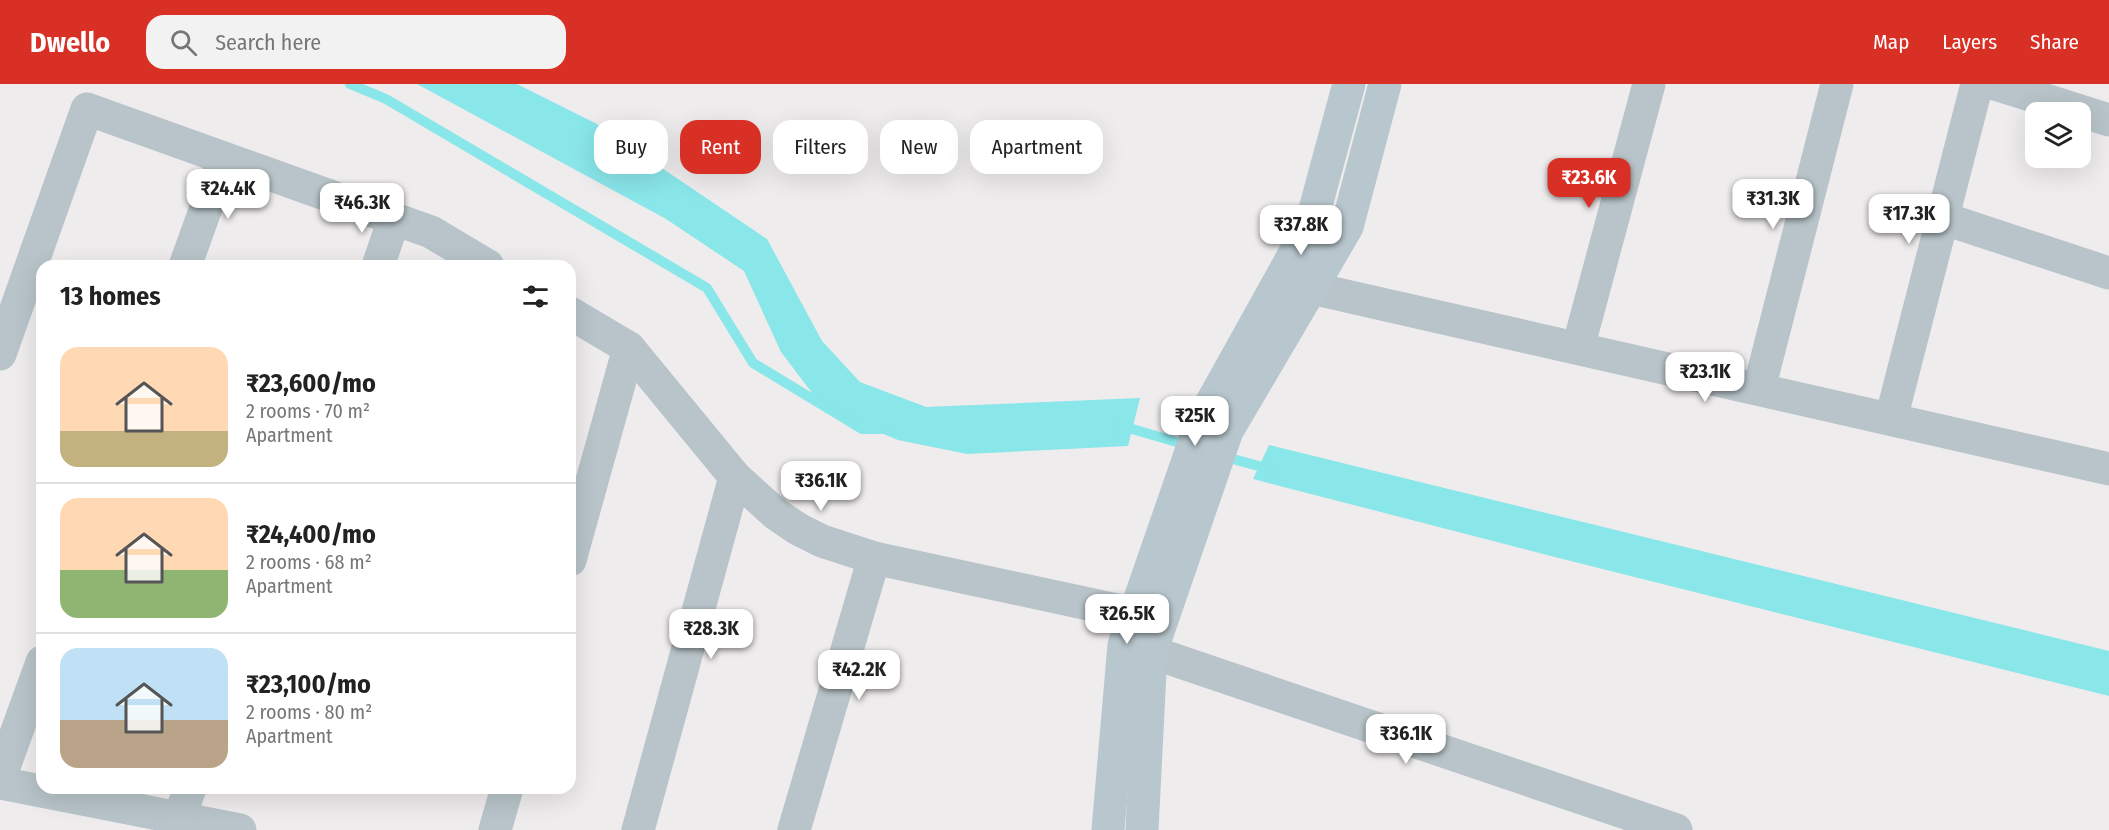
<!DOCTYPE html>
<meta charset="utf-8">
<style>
body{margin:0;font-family:"Fira Sans Condensed",sans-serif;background:#f2f2f2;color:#222;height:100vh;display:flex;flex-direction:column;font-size:22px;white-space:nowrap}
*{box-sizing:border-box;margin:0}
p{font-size:20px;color:#767676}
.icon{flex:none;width:33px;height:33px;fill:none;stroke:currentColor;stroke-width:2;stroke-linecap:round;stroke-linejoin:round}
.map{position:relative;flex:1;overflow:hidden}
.drawer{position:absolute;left:36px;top:176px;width:540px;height:534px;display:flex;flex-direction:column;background:#fff;border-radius:18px;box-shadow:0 6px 24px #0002}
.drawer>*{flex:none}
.hud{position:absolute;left:594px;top:36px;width:570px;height:54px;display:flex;gap:12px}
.buttons{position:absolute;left:2025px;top:18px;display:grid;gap:12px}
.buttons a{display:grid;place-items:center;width:66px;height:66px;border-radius:12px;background:#fff;box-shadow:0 6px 24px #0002;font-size:30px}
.price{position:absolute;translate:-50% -51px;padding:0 14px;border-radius:12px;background:#fff;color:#222;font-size:20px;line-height:39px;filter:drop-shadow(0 2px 3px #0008)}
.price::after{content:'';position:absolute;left:50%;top:36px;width:18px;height:14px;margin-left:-9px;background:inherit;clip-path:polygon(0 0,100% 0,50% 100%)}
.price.current{background:#d93025;color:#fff}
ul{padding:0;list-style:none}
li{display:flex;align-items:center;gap:18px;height:150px;padding:0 24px}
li+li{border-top:2px solid #e0e0e0}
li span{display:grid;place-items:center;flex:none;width:168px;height:120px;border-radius:18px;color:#555}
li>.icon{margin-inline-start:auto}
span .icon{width:72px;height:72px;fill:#fffc;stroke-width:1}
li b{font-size:26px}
h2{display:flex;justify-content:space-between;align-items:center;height:72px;padding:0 24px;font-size:26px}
.tag{padding:0 21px;border-radius:18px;background:#fff;box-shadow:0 6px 24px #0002;font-size:21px;line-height:54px}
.tag.current{background:#d93025;color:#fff}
header{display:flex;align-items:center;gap:36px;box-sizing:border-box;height:84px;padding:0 30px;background:#d93025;color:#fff}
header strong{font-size:28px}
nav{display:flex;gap:33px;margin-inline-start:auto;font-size:21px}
.search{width:420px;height:54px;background:#f2f2f2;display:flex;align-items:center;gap:15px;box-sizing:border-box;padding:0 21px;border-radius:18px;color:#767676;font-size:22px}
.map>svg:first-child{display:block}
</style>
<header>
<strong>Dwello</strong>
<div class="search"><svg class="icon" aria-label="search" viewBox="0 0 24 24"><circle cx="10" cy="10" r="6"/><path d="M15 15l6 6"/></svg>Search here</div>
<nav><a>Map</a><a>Layers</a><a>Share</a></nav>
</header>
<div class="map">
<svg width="2109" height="746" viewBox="0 0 2109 746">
<rect width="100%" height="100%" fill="#efeced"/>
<g fill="#89e6e9">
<polygon points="417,0 517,0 595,39 767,155 822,257 860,298 926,323 1140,314 1128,362 967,370 898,356 825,326 781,268 744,187 666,135"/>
<polygon points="1269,361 2109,567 2109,612 1551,472 1253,395"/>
</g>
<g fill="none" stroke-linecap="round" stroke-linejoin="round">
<g stroke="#89e6e9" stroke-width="10">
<polyline points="350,0 386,15 707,204 753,279 862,345 886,345"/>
<polyline points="1118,344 1129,344 1190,362"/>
<polyline points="1222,372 1273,386"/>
</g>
<g stroke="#b8c4c9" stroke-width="33">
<polyline points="1995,0 2109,36"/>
<polyline points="1942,134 2109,189"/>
<polyline points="185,182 224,74"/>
<polyline points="378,182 394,135"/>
<polyline points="1311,204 2109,385"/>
<polyline points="570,229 629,264 735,393 776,430 798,445 822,457 874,474 1135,530"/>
<polyline points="1578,264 1649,0"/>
<polyline points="0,270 87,25 431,148 488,182"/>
<polyline points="1759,305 1837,0"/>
<polyline points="1891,335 1977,0"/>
<polyline points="570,476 629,264"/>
<polyline points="1151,568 1676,746"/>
<polyline points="0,694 42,578"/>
<polyline points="0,699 240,746"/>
<polyline points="175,746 190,704"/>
<polyline points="495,746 507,704"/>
<polyline points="638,746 735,393"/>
<polyline points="794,746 874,474"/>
</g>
<g stroke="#b8c7ce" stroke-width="33">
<polyline points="1108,746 1124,561 1202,336 1311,140 1349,0"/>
<polyline points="1142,746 1151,568 1227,347 1347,143 1385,0"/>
</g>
</g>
</svg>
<div class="buttons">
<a><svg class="icon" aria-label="layers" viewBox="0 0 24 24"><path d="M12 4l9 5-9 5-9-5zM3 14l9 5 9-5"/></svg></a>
</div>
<b class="price current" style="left:1589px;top:125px">₹23.6K</b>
<b class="price" style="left:228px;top:136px">₹24.4K</b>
<b class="price" style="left:1773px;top:146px">₹31.3K</b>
<b class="price" style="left:362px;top:150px">₹46.3K</b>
<b class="price" style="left:1909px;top:161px">₹17.3K</b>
<b class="price" style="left:1301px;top:172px">₹37.8K</b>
<b class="price" style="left:1705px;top:319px">₹23.1K</b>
<b class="price" style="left:1195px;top:363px">₹25K</b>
<b class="price" style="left:821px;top:428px">₹36.1K</b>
<b class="price" style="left:1127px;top:561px">₹26.5K</b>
<b class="price" style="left:711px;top:576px">₹28.3K</b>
<b class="price" style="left:859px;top:617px">₹42.2K</b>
<b class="price" style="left:1406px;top:681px">₹36.1K</b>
<div class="hud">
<a class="tag">Buy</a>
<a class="tag current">Rent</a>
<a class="tag">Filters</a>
<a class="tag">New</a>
<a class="tag">Apartment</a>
</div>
<section class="drawer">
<h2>13 homes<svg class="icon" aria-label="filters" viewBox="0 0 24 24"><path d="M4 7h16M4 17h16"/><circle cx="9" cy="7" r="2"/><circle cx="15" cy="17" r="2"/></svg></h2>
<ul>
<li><span style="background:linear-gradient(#ffd9b3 70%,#c2b280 0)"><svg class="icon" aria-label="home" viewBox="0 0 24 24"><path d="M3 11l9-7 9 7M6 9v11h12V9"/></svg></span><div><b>₹23,600/mo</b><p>2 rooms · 70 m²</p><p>Apartment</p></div></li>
<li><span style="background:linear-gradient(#ffd9b3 60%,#8fb573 0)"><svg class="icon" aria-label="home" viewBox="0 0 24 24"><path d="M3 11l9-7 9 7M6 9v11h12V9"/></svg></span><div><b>₹24,400/mo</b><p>2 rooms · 68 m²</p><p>Apartment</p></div></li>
<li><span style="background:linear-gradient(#bfe0f5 60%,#b9a48a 0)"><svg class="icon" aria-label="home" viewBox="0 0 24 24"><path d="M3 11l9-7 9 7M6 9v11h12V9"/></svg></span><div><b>₹23,100/mo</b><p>2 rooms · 80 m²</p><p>Apartment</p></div></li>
</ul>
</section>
</div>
